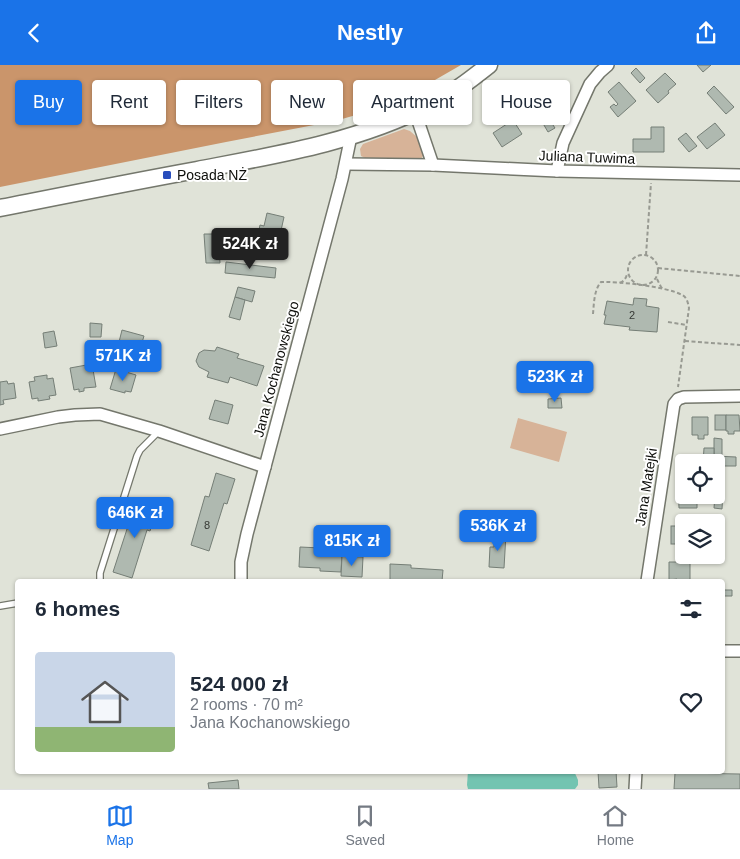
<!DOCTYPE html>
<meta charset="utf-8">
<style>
body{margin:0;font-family:Helvetica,sans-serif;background:#f2f2f3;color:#1f2937;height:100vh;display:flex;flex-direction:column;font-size:19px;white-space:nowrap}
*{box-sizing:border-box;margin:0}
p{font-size:16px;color:#747a83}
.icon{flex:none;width:28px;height:28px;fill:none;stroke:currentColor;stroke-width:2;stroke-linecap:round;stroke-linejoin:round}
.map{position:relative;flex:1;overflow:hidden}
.sheet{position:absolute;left:15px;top:514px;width:710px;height:195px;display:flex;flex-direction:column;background:#fff;border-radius:5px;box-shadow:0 1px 4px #0004}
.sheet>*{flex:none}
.hud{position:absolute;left:15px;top:15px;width:710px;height:45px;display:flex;gap:10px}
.fabs{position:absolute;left:675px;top:389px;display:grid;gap:10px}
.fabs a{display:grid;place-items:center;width:50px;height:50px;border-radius:5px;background:#fff;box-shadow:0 1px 4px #0004;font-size:25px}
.price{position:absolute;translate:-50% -42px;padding:0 11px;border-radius:5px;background:#1a73e8;color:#fff;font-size:16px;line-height:32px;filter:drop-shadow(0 1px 2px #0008)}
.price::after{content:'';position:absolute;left:50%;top:30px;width:15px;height:11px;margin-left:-8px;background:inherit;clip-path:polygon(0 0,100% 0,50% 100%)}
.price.active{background:#222;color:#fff}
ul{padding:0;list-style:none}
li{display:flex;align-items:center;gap:15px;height:125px;padding:0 20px}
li+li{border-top:1px solid #e0e1e3}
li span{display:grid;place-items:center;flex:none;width:140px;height:100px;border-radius:5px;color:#555}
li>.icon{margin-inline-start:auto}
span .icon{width:60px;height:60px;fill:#fffc;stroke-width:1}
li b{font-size:21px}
h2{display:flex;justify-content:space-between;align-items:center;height:60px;padding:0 20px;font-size:21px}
.tag{padding:0 18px;border-radius:5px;background:#fff;box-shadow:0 1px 4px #0004;font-size:18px;line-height:45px}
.tag.active{background:#1a73e8;color:#fff}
header{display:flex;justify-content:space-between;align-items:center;height:65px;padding:0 20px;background:#1a73e8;color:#fff;font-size:22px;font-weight:700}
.menu{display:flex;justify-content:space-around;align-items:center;height:70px;border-top:1px solid #e0e1e3;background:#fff;font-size:14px;color:#747a83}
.menu a{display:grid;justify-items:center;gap:2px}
.menu .active{color:#1a73e8}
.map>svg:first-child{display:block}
</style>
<header><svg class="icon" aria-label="back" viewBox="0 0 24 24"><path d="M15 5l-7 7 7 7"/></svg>Nestly<svg class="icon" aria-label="share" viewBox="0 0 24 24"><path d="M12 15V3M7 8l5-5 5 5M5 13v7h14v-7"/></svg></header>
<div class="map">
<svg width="740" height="724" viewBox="0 0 740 724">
<rect width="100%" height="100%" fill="#e0e3d8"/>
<g fill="#d7b398">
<polygon points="404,64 410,66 418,73 423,88 423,91 420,95 365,93 361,91 360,84 363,79"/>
<polygon points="518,353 567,367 559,397 510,383"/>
</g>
<polygon fill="#ca956b" points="0,0 461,0 402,34 377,44 335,56 226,77 0,122"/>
<polygon fill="#73c4b1" points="468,706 574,706 578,715 578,720 575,724 468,724 467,720"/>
<g fill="#afb9b0" stroke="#757e76">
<polygon points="697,0 711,0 703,7"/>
<polygon points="636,3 645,13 640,18 631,8"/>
<polygon points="665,8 676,19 668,26 669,28 658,38 646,25"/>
<polygon points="619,17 636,36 618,52 610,42 614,39 616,41 618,39 608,27"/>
<polygon points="714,21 734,42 726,49 707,28"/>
<polygon points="553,36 554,40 543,46 541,43"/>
<polygon points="493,38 501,50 493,56 484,44"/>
<polygon points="552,47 557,53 551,57 555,63 548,67 541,55"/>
<polygon points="513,55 522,69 502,82 493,68"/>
<polygon points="715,58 725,70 707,84 697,72"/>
<polygon points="651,62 664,62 664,87 633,87 633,74 651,74"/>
<polygon points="686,68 697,81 689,87 678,74"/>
<polygon points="267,148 284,152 280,170 259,165 260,160 264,161"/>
<polygon points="204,169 218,169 220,198 206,198"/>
<polygon points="226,197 276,203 275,213 225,208"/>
<polygon points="238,222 255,226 252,237 235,232"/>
<polygon points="235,232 245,235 240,255 229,252"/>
<polygon points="634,233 647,234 646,241 659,243 657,267 629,265 630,262 604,259 606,250 604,250 607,236 633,240"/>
<polygon points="90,258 102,259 101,272 90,272"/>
<polygon points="122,265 144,271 140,284 137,283 135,290 117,285"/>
<polygon points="54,266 57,281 45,283 43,268"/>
<polygon points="217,282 239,289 237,293 264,301 257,321 230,312 228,318 207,312 209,307 199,302 196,296 199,288 204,285 215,286"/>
<polygon points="92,299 96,322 84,323 84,326 79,327 79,324 74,325 70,303"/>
<polygon points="116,304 136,310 131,327 125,326 125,328 110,324"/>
<polygon points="47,310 47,314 53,313 56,330 49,331 50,334 38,336 38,333 32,334 29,317 35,316 34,312"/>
<polygon points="7,316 8,319 14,318 16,333 3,335 4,339 0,340 0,317"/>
<polygon points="561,333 562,343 548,343 548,334"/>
<polygon points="215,335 233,340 228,359 209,354"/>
<rect x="715" y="350" width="11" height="15"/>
<polygon points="726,350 739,350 740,366 734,366 734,369 728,369 728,366 726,366"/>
<polygon points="692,352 708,352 708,370 704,370 704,374 698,374 698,370 692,370"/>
<polygon points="714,373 722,374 722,391 714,391"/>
<polygon points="704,383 714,383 714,398 703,398"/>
<polygon points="714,391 736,392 736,401 716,401 716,398 714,398"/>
<polygon points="216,408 235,414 227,439 224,438 209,486 191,480 205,431 209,432"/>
<polygon points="683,418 684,430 697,430 697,443 679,443 678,421 683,421"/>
<polygon points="716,427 723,427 722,444 714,443 715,430 716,430"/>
<polygon points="139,435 158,441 150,466 147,465 132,513 113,507 129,458 132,459"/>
<rect x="671" y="461" width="13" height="18"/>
<polygon points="494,469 506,469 504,503 489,502 490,482 494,482"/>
<polygon points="300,482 321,483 321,487 342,488 341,507 320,506 320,503 299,502"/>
<polygon points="348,483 363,483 363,491 347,490"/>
<polygon points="342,491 363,492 362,512 341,511"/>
<polygon points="669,497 690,497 690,515 677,516 677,514 669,515"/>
<polygon points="390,499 411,500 411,503 443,505 442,516 390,516"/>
<polygon points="722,522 724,522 724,525 732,525 732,531 722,531"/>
<polygon points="598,706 616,706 617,722 599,723"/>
<polygon points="675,708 740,709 740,724 674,724"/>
<polygon points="238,715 239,724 209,724 208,718"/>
</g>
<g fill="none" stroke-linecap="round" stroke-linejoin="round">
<defs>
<g id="service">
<polyline points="100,516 100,508 137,391 140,385 159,366"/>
<polyline points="0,541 18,538"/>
</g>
<g id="minor">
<polyline points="415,47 433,100"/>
<polyline points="346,99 433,100 557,106 740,110"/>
<polyline points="557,106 563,78 590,19 600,7 608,0"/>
<polyline points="0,364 58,352 75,350 100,349 159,366 265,402"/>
<polyline points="241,516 241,497 247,469 342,114 351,71"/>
<polyline points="647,516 674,339 678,334 684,332 740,331"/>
<polyline points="722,586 740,586"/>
<polyline points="635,724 636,706"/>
</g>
<path id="secondary" d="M0 143C66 130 131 117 197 105 276 90 357 77 429 40 451 30 470 15 489 0"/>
</defs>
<use href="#service" stroke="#74776c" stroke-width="8"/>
<use href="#minor" stroke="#74776c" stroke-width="14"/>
<use href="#secondary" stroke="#74776c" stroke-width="19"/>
<g stroke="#989a92" stroke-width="2" stroke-dasharray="4 2.5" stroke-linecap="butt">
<circle cx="643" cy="205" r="15"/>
<polyline points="646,190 651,118"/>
<polyline points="658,203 740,211"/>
<polyline points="657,214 661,222 663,224"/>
<path d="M620 218C624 216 627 212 627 208"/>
<path d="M593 249C594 238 594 225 601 217 616 216 669 222 682 230 687 232 688 238 689 243L678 322"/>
<polyline points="668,257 687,260"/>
<polyline points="685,276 740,280"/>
</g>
<use href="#service" stroke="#fff" stroke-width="5.5"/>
<use href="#minor" stroke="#fff" stroke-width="11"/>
<use href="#secondary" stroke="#fff" stroke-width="16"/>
</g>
<rect fill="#284dbc" stroke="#fff" stroke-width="2" x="162" y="105" width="10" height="10" rx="2.5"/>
<g text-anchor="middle" stroke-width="4" stroke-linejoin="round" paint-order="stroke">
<g font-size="11" fill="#363934">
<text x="632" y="254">2</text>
<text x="207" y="464">8</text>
</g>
<g font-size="14" fill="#0d0e0a" stroke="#fff">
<text transform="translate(587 92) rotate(2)" y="5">Juliana Tuwima</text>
<text transform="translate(276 304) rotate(-75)" y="5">Jana Kochanowskiego</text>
<text transform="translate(646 422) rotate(-81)" y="5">Jana Matejki</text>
</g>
<g font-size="14" fill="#0d0e0a" stroke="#fff" text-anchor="start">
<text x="177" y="115">Posada NŻ</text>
</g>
</g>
</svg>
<div class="fabs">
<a><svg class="icon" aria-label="locate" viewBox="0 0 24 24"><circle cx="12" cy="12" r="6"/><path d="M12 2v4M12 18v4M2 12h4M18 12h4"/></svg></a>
<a><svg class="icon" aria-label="layers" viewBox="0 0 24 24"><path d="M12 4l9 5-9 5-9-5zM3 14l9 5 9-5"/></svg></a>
</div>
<b class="price active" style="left:250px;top:205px">524K zł</b>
<b class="price" style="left:123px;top:317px">571K zł</b>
<b class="price" style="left:555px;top:338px">523K zł</b>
<b class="price" style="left:135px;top:474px">646K zł</b>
<b class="price" style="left:498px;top:487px">536K zł</b>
<b class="price" style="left:352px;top:502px">815K zł</b>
<div class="hud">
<a class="tag active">Buy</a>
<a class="tag">Rent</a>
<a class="tag">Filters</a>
<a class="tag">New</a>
<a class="tag">Apartment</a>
<a class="tag">House</a>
</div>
<section class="sheet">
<h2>6 homes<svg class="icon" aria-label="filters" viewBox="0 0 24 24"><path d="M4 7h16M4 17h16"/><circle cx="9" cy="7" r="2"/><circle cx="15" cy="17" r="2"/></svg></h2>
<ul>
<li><span style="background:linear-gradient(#c9d6e8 75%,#8fb573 0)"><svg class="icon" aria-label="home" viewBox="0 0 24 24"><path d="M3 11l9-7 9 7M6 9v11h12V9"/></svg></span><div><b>524 000 zł</b><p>2 rooms · 70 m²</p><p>Jana Kochanowskiego</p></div><svg class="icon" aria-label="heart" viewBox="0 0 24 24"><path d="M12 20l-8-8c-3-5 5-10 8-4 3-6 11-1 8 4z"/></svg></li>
</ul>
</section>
</div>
<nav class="menu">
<a class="active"><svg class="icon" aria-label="map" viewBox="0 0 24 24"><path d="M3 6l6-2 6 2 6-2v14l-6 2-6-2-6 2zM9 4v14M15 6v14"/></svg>Map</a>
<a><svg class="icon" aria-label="saved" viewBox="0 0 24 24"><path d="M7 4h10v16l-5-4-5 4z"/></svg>Saved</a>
<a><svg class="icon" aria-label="home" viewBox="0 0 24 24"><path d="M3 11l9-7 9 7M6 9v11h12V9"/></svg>Home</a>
</nav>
